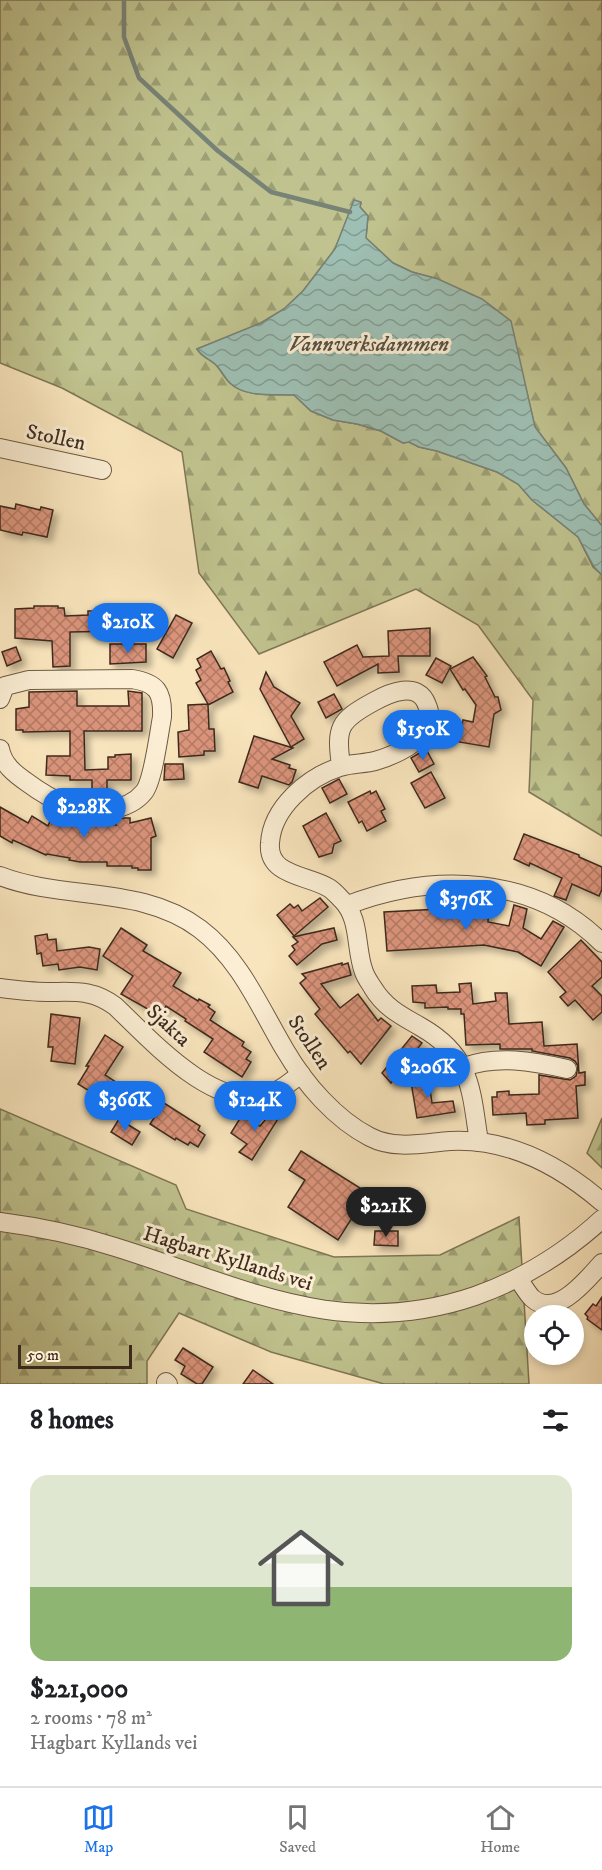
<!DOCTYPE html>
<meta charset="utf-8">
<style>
body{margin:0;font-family:"IM FELL DW Pica",serif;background:#f2f2f2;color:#202124;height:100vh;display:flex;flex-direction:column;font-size:22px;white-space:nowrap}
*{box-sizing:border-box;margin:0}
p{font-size:20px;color:#757577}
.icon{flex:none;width:33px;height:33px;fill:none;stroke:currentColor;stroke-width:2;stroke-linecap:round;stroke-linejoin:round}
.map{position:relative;height:1384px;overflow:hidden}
.panel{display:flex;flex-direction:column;background:#fff;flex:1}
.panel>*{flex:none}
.buttons{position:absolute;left:524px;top:1305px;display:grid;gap:12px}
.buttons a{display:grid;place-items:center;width:60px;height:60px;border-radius:50%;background:#fff;box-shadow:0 3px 9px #0003;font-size:30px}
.scale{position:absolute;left:18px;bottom:15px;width:114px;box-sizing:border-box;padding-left:6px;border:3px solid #3e2a1c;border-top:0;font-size:16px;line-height:21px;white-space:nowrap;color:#3e2a1c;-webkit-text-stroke:4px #fbeed4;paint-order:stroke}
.price{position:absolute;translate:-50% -51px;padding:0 14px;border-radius:21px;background:#1a73e8;color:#fff;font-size:20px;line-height:39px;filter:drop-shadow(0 2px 3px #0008)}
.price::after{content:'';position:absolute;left:50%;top:36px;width:18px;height:14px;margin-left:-9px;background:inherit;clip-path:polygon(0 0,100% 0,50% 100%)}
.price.active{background:#222;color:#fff}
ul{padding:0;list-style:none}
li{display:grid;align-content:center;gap:12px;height:318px;padding:0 30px}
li+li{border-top:2px solid #e0e0e0}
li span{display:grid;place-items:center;height:186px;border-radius:18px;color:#555}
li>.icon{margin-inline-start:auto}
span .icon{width:108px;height:108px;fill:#fffc;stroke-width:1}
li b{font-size:26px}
h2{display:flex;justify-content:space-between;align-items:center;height:72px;padding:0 30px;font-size:26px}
.menu{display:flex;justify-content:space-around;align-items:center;height:84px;border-top:2px solid #e0e0e0;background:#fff;font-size:16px;color:#757577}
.menu a{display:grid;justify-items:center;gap:3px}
.menu .active{color:#1a73e8}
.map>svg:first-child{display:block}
</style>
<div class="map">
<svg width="602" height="1384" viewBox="0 0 602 1384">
<defs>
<pattern id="forest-firs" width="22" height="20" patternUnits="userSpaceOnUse" patternTransform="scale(1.5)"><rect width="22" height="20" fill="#c0c38f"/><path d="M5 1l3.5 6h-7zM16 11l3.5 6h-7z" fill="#9d9f74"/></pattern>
<pattern id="water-waves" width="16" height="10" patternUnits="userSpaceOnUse" patternTransform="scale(1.5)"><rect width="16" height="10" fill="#9ebfb3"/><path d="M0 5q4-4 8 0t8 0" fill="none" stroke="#829b91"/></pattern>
<pattern id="building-cross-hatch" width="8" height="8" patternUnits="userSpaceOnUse" patternTransform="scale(1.5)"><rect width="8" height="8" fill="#db947b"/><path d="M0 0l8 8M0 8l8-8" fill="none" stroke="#b37964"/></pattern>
<filter id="shadow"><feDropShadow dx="5" dy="5" stdDeviation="3" flood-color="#0004"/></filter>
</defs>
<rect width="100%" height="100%" fill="#f9e5bd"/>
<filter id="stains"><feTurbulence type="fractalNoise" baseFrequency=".00333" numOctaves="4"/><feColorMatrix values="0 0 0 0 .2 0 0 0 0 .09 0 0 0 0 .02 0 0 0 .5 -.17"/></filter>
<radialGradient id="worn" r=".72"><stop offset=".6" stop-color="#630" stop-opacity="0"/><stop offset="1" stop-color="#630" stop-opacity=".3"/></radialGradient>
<g fill="url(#forest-firs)" stroke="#7f7656" stroke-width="1.5">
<path d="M0 0H602V526L584 504 566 468 535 427 524 381 438 279 412 272 393 263 366 238 368 216 360 207 361 203 354 201 335 249 303 291 284 309 261 323 197 349C202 358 209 358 215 364 221 370 224 378 230 383 246 398 274 394 294 395L311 411 333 420 357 424 381 431 403 443 409 442 419 447 437 451 497 472 518 484 532 500 578 537 593 567 602 575V836L529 792 533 700 478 625 416 589 259 654 199 573 182 452 62 388 0 363Z"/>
<polygon points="0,1109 176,1185 186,1209 334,1257 440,1255 519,1217 529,1384 384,1384 271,1352 179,1313 147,1361 147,1384 0,1384"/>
<polygon points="602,1118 602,1168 587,1153"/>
</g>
<path fill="url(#water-waves)" stroke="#788377" stroke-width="1.5" d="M354 200 361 202 360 207 368 216 366 238 393 263 412 272 438 279 482 299 511 321 535 427 566 468 584 504 602 526V575L594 567 578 537 532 500 518 484 497 472 437 451 419 447 409 442 403 443 381 431 357 424 333 420 311 411 294 395C274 394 245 398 230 383 224 377 221 369 215 364 208 358 202 357 197 349L261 323 284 309 303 291 335 249Z"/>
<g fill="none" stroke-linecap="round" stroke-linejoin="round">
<polyline stroke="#788377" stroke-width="4.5" points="124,0 124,37 139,78 218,151 271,192 350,212"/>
</g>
<g fill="url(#building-cross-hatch)" stroke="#3e2a1c" stroke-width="1.5" filter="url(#shadow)">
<polygon points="16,504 40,510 41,507 53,510 47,537 23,532 22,535 0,530 0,506 15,509"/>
<polygon points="34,606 58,606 58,608 64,608 65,616 88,615 88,611 119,611 119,631 70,632 70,666 53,667 52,641 15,638 15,609 34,608"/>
<polygon points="176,615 192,623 173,658 157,649"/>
<polygon points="430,628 430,656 398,656 399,672 378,673 378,664 337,686 324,662 357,645 363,657 389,656 388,631"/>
<polygon points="110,644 146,644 146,662 110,664"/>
<polygon points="16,647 21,660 7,666 2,652"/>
<polygon points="211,651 221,669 224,668 230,681 228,682 233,692 208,705 209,729 214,729 215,751 204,751 204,755 179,757 178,732 189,730 188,705 208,704 196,683 201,680 196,670 201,667 197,659"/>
<polygon points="473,657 487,676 485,677 495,697 498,697 501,710 494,714 489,747 459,742 463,720 473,722 476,705 465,689 463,690 450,669"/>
<polygon points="436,658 451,666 442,683 426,675"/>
<polygon points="266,672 274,687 300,703 291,716 304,739 291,747 260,689"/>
<polygon points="77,691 77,706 129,706 128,691 142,693 142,731 84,731 85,770 108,769 108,757 115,757 115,755 131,754 131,780 107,780 107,789 92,789 92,780 70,780 70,776 46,775 47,756 70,756 70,731 23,732 23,730 16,730 16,709 29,707 29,692"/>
<polygon points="334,694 342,709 326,718 318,702"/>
<polygon points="254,736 293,748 272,759 290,765 289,768 296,770 292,782 289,785 262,776 258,788 239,782"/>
<polygon points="426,749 434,764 419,772 411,758"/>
<polygon points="165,764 183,764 184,779 164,780"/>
<polygon points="431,772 445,798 425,808 411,783"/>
<polygon points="339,779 347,794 330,803 322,788"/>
<polygon points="370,791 371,794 376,791 385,809 381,811 386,821 367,831 362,821 359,823 348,802"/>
<polygon points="0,807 28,823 32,816 48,826 54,812 84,822 100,822 116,825 115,820 124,818 130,818 130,823 151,818 156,836 151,838 151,870 138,870 138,868 132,868 132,866 107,866 107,862 80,862 69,860 70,858 47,854 46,855 13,840 12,843 0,836"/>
<polygon points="326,813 341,841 334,844 332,853 319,857 303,826"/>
<polygon points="524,834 579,855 579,857 602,867 602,889 599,896 572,884 566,900 554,896 562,878 530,863 529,866 514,859"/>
<polygon points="320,898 328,907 294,936 277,915 290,904 294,908 298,905 302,911"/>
<polygon points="476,901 489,901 488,922 509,926 514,905 527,909 523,928 541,939 553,921 564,927 541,966 518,952 484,945 387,951 384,912 476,907"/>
<polygon points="121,928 147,945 143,951 181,973 173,986 198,1001 199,999 210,1005 208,1007 215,1012 210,1020 244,1042 242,1046 251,1052 246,1059 251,1062 242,1077 204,1052 213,1039 185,1021 186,1019 166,1006 160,1016 121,994 133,976 103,956"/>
<polygon points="334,928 337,940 322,944 297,965 289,956 295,950 292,946 298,942 293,937"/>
<polygon points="47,934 48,940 56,939 57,951 89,947 100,949 97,970 80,967 59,970 58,964 43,966 41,953 37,954 35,936"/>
<polygon points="581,940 602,962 602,977 592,986 602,996 602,1012 593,1020 575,1000 568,1006 560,997 566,992 548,972"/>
<polygon points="342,963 342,965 348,963 351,975 321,984 340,1008 358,994 378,1021 381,1018 391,1026 361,1064 350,1051 348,1053 315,1014 320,1009 300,983 306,978 302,974"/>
<polygon points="471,983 473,1004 496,1001 495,993 507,993 509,1024 542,1022 544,1046 577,1044 579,1073 585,1072 585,1085 576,1086 578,1118 545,1120 545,1124 527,1125 526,1113 493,1115 492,1097 497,1097 497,1092 509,1091 509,1095 539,1094 539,1075 570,1080 576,1076 578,1066 575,1061 570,1058 532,1051 532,1049 500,1049 500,1044 466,1045 464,1014 461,1014 461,1009 448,1009 448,1007 425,1008 425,1003 413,1002 412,986 436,985 437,993 460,992 459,984"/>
<polygon points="51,1014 80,1018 75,1064 51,1061 53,1047 48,1047"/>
<polygon points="105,1035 123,1047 105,1075 119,1084 118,1086 120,1087 110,1104 78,1084 89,1066 86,1066"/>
<polygon points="412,1036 422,1043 391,1083 382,1073"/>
<polygon points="427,1068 432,1103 453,1101 455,1112 417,1118 411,1082"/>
<polygon points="164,1103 200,1126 198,1130 205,1135 198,1147 190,1142 188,1145 176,1138 175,1140 150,1124"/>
<polygon points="277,1106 283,1111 252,1160 239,1152 247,1144 231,1133 242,1115 260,1126"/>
<polygon points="119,1119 140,1132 132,1145 111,1132"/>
<polygon points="301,1151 368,1193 338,1240 288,1207 305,1180 289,1170"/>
<polygon points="375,1231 398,1231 398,1246 374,1245"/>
<polygon points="602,1297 602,1330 587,1319 588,1317 585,1314 593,1304 596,1306"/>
<polygon points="183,1348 213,1367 202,1384 197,1384 181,1374 185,1366 175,1360"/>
<polygon points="253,1370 273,1384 243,1384"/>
</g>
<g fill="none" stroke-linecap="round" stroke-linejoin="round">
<defs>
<g id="minor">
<polyline points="0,448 102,470"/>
<path d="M0 699 5 686 29 680 132 679C157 683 163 692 162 717 159 733 153 781 144 792 128 812 91 815 68 806 54 800 40 792 28 783 15 774 3 765 0 749"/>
<path d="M341 766C336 728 338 721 373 702 389 693 418 680 427 705 429 710 431 717 429 723 424 742 393 756 375 761 364 764 351 763 340 767 308 777 272 808 270 843 267 876 308 875 329 888 334 891 338 896 342 900 361 919 355 949 364 972 366 978 370 983 373 988 385 1008 402 1016 421 1027 472 1056 471 1091 479 1142"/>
<path d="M0 876C65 901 142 885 200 929 240 959 260 1008 285 1050 305 1084 335 1119 370 1137 395 1150 424 1143 450 1141 509 1138 559 1165 602 1202"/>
<path d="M348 905C433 872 534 875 602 943"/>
<path d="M0 988C16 990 32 992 47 992 75 992 92 989 115 1006 150 1039 216 1114 270 1094 282 1090 291 1081 301 1074"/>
<path d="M464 1067C497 1055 532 1061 567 1069"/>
<path d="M0 1222C39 1227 77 1235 115 1247 241 1286 340 1342 475 1296 523 1279 565 1253 602 1219"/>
<path d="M518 1279C523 1285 527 1293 532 1298 556 1320 588 1278 602 1263"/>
<polyline points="166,1382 168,1384"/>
</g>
</defs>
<use href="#minor" stroke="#6d5944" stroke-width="20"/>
<use href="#minor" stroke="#fbeed4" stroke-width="18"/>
</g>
<g text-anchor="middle" stroke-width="6" stroke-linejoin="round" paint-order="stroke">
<g font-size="21" fill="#3e2a1c" stroke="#fbeed4">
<text transform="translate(56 437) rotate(12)" y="7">Stollen</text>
<text transform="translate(169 1025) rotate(43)" y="7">Sjakta</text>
<text transform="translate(310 1042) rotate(56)" y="7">Stollen</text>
<text transform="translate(228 1258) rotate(17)" y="7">Hagbart Kyllands vei</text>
</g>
<g font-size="22" font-style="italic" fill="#564f42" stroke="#fbeed4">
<text x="369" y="351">Vannverksdammen</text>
</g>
</g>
<rect width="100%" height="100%" filter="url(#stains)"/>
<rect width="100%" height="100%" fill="url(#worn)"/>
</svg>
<div class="buttons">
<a><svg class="icon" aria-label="locate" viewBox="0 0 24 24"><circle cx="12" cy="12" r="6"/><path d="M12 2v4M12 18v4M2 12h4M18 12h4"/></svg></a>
</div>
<div class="scale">50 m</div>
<b class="price" style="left:128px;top:654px">$210K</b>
<b class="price" style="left:423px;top:761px">$150K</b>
<b class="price" style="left:84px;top:839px">$228K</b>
<b class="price" style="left:466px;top:931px">$376K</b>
<b class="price" style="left:428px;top:1099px">$206K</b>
<b class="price" style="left:125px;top:1132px">$366K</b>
<b class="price" style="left:255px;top:1132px">$124K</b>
<b class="price active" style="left:386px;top:1238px">$221K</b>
</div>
<section class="panel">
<h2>8 homes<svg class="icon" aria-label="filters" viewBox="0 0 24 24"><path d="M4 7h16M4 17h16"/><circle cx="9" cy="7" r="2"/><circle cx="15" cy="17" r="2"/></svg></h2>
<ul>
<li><span style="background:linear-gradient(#dfe7d0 60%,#8fb573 0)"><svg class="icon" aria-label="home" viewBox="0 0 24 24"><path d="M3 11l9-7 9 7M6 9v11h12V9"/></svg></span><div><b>$221,000</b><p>2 rooms · 78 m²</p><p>Hagbart Kyllands vei</p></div></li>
</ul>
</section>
<nav class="menu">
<a class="active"><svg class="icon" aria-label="map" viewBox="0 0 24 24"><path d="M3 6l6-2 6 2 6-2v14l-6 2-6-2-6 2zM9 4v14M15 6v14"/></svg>Map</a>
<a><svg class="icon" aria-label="saved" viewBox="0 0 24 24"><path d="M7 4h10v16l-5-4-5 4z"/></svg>Saved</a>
<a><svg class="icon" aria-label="home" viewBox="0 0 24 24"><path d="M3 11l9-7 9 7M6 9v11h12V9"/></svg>Home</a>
</nav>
